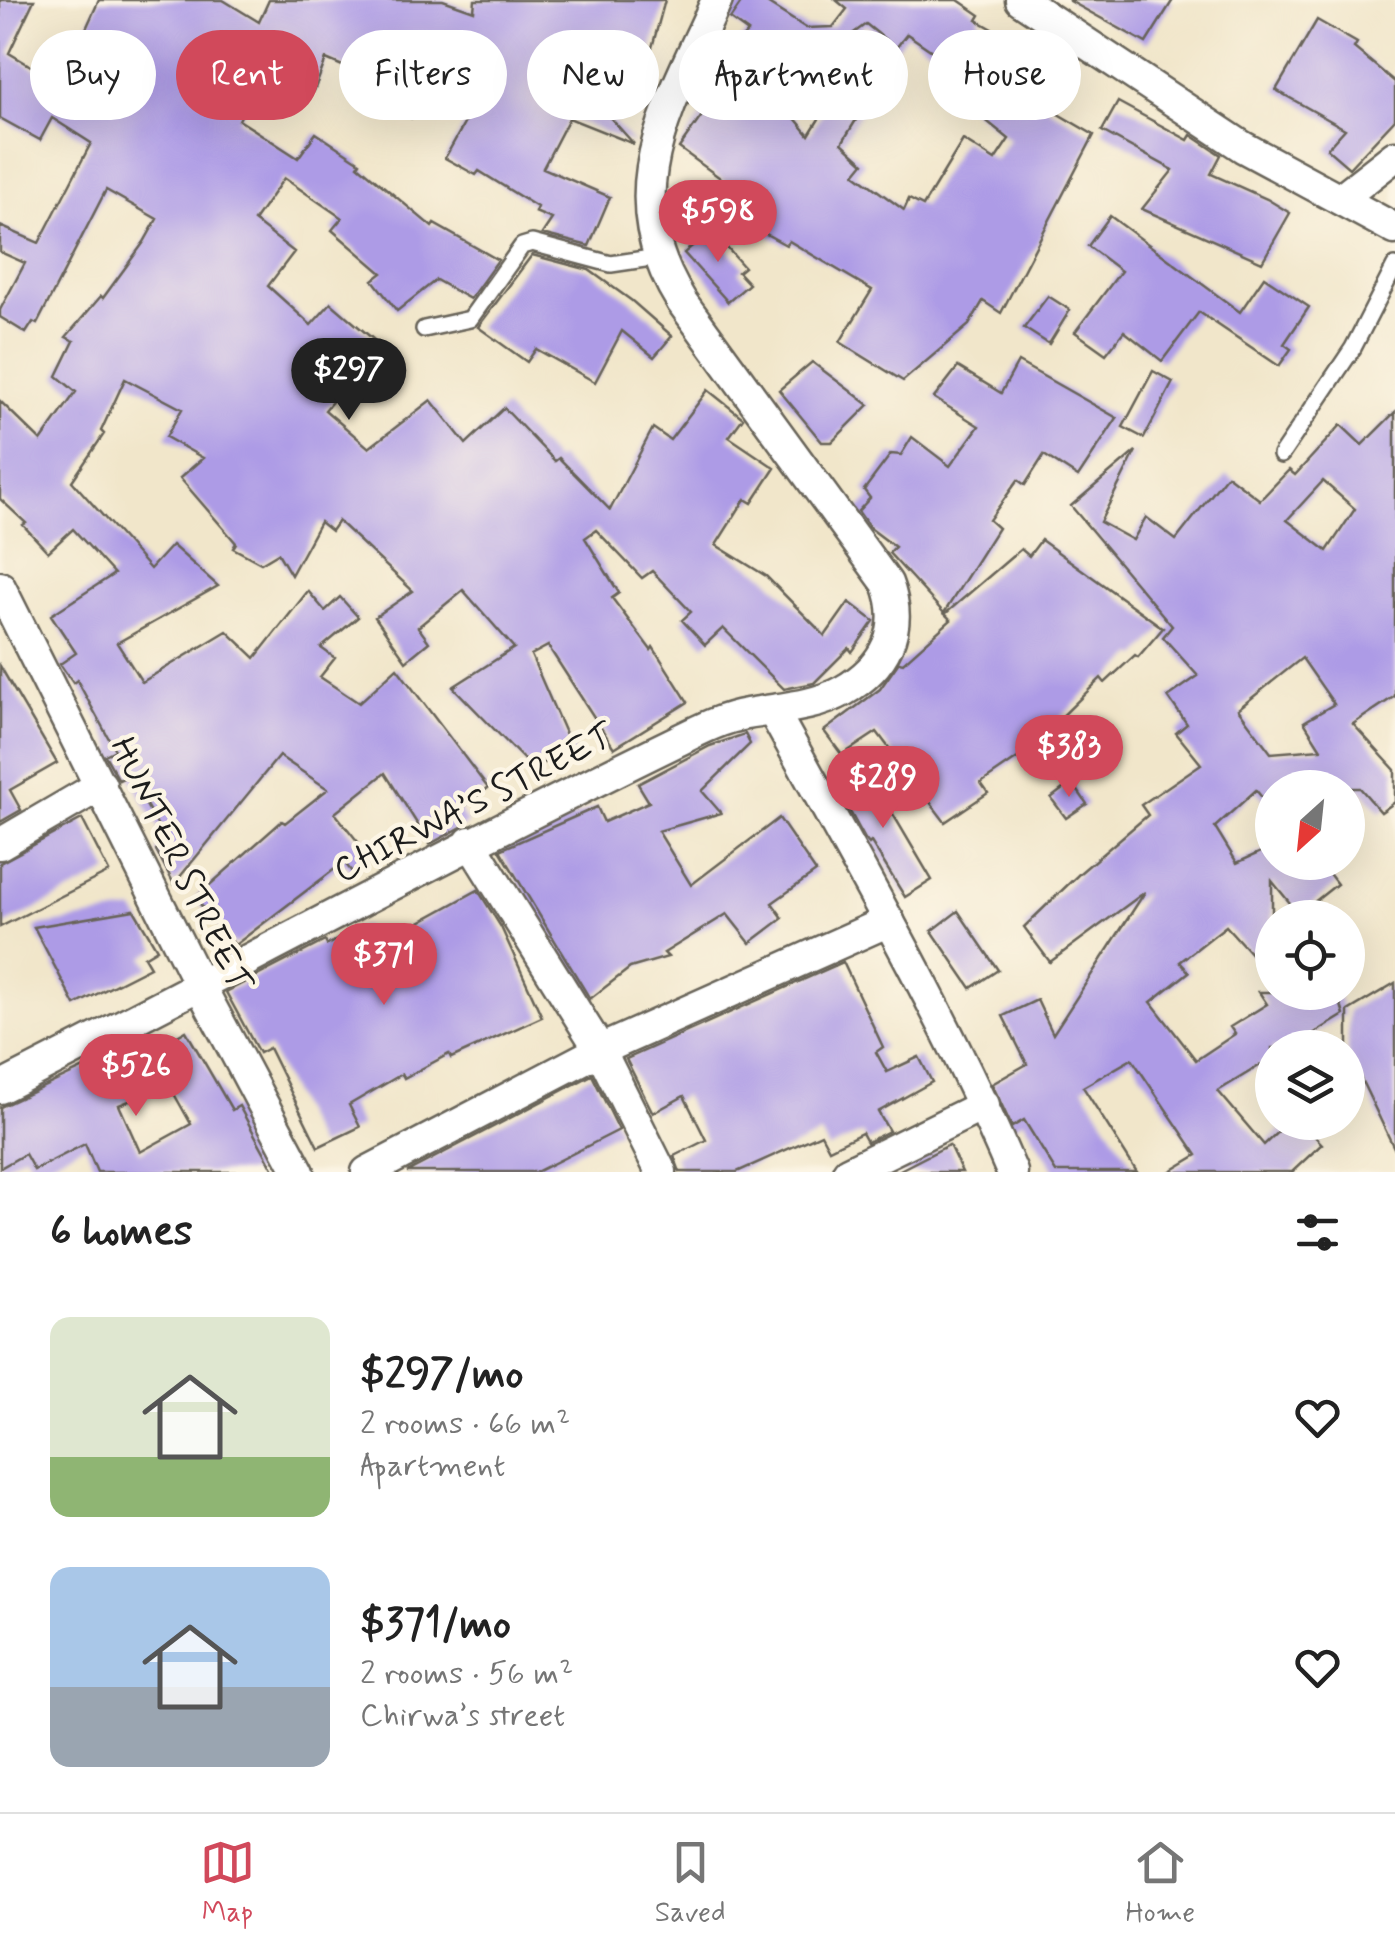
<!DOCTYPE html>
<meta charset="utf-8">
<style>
body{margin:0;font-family:Mynerve,sans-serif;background:#f2f2f2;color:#222;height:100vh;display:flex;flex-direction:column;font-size:38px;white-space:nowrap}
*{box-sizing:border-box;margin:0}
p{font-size:32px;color:#767676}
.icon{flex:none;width:55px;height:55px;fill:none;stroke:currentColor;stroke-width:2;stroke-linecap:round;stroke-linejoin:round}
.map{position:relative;height:1172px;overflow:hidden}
.side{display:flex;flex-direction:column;background:#fff;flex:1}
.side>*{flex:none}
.guide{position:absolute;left:30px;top:30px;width:1335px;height:90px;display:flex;gap:20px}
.needle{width:65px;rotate:207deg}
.controls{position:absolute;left:1255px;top:770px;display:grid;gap:20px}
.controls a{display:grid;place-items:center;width:110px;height:110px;border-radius:50%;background:#fff;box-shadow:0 10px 40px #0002;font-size:50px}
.price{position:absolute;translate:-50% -85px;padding:0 22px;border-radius:35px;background:#d1495b;color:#fff;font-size:32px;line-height:65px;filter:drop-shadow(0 2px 5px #0008)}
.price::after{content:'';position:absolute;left:50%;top:60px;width:30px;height:22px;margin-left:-15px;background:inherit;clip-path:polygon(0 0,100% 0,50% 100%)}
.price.active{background:#222;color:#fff}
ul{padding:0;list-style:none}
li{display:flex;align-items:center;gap:30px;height:250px;padding:0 50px}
li span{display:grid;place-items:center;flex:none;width:280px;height:200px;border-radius:20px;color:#555}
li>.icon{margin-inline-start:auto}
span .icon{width:120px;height:120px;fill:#fffc;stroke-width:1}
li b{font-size:42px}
h2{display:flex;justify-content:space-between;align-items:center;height:120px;padding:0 50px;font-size:42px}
.pill{padding:0 35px;border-radius:45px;background:#fff;box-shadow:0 10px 40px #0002;font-size:35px;line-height:90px}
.pill.active{background:#d1495b;color:#fff}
.menu{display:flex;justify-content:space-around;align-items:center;height:140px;border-top:2px solid #e0e0e0;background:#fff;font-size:28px;color:#767676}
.menu a{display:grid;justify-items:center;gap:5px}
.menu .active{color:#d1495b}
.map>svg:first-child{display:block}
</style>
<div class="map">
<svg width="1395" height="1172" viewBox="0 0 1395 1172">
<rect width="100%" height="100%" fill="#fcf5e5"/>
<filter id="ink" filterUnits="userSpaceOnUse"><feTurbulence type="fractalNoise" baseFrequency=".01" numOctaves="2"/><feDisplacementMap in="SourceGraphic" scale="20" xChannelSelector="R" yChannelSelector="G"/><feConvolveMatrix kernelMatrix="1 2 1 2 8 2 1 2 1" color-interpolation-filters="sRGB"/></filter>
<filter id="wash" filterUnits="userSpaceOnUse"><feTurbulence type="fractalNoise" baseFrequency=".0048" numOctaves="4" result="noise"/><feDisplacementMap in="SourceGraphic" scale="40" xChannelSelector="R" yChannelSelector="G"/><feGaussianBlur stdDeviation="2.25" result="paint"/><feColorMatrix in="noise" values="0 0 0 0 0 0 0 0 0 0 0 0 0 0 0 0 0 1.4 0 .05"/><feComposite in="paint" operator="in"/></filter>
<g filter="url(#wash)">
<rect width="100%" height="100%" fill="#f1e6ca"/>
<g id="blocks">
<g fill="#ad9be6" fill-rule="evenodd">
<polygon points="0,0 34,0 9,53 61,84 99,0 223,0 259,22 269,0 443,0 474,11 475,0 665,0 642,84 630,113 606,95 598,104 634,144 569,118 543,168 610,197 589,246 542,234 552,219 535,212 537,207 479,171 476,175 445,158 478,99 433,75 430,81 425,78 411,118 377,105 385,84 326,59 314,91 264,68 239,120 298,158 316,133 360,162 358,165 432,227 434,224 498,260 470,299 436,280 397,311 373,280 382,273 332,230 342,218 284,178 254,221 294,252 268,286 311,325 331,303 374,340 340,379 346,385 325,410 369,448 431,400 466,444 504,408 555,461 559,458 610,510 653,428 670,440 708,390 743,418 729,437 775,468 752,503 745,499 716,545 766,576 825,636 849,602 874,621 852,652 849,648 814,683 784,689 723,628 705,645 682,620 691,612 652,571 642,578 596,530 585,538 619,593 612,598 651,650 653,647 688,702 614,748 548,646 531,655 575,756 530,766 453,687 514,648 463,590 418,627 429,642 406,661 375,617 413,591 338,521 331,531 320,522 291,575 278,553 261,563 233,548 236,543 180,478 203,458 166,437 182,409 125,379 101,431 104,434 72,481 150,569 172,545 218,586 117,643 142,682 227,631 255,658 308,591 325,611 340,597 358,617 321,648 335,658 320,677 359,703 397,668 488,788 459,810 467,824 430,844 385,773 335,813 370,857 352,872 344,862 235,945 195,898 282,821 285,823 328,789 279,756 174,884 156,850 168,844 129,775 119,780 105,755 115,750 77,680 73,683 60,664 76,653 51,615 114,574 73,529 48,552 23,525 26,523 0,499 0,401 41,441 76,392 57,376 74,341 66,337 101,296 103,298 144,242 157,219 106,190 37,324 33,322 26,333 0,317 0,310 25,263 0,252 0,226 39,243 91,143 52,118 40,140 0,118"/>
<path d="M743 0H762L806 28 833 27 847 9 836 0H958L980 15 977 20 1012 40 1005 53 1049 79 1036 101 1094 135 1001 313 983 301 969 325 903 381 840 342 872 290 789 241 786 245 746 223 756 204 679 148 706 110 693 98 701 80 748 32 730 19ZM866 24 896 48 907 34 948 62 941 84 1009 139 995 160 963 140 923 206 909 199 904 210 855 174 864 163 842 143 876 87 856 75H846L809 135 765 82 810 59 814 62Z"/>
<polygon points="1068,0 1173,0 1146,43"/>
<polygon points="1317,20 1357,43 1354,48 1395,82 1395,119 1349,168 1327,149 1345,129 1276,90"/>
<polygon points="1118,102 1188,140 1191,135 1221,155 1211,174 1267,199 1290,213 1262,262 1142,209 1173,170 1102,131"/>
<polygon points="1110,216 1240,312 1264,277 1309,307 1284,344 1291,349 1279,366 1199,312 1162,361 1124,331 1106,354 1075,332 1121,271 1088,246"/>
<polygon points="711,230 744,267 738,272 749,284 728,302 684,253"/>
<polygon points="532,255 589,270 632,301 672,336 654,357 622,331 595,382 536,349 527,362 478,327"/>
<polygon points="1048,296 1070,310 1049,344 1024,328"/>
<polygon points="812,362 869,405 832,442 822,442 779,390"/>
<polygon points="1018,362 1117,418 1078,477 1044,455 1025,485 1018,480 989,520 998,528 944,613 889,553 895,547 870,528 858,511 870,498 864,490 891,454 901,455 912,437 950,466 979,426 934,398 958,367 1001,393"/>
<polygon points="1153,371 1173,382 1144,438 1123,427"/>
<path d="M1395 412V696L1353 724 1395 770V802L1381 812 1360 788H1272V810L1256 790 1215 827 1237 863 1272 847V862H1320L1337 884 1299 914 1272 881V977L1226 926 1180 962 1189 972 1151 1002 1196 1060 1235 1034 1230 1027 1267 1004 1259 992H1337L1344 1015 1290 1048H1272V1058L1218 1091 1264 1145 1288 1122H1301L1322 1144 1292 1172H1169L1197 1155 1132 1059 1083 1087 1137 1172H1056L1024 1120 1012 1127 992 1084 1027 1064 1003 1016 1037 1000 1053 1034 1145 892 1050 962 1024 927 1080 873 1148 815 1141 805 1201 764 1176 733 1187 724 1168 697 1198 676 1163 637 1172 626 1071 506 1136 451 1100 522 1133 540 1146 517 1176 540 1227 475 1260 500 1289 470 1295 475 1341 425 1362 445ZM1323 481 1355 509 1327 551 1287 520ZM1302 658 1334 704 1304 722 1321 749 1271 753 1238 709Z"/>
<polygon points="1041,540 1163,628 1138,657 1135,655 1105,683 1101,678 1042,736 1051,751 1029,766 1022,755 981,783 988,793 945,822 877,732 842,755 824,731 880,689 899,662 903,663 951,620 945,614 1021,549 1029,556"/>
<polygon points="0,666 57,763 10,790 21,810 0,822"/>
<polygon points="745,734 750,744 702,791 721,813 658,831 691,885 779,818 816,872 772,903 783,918 750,943 727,914 664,953 668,957 630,968 590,999 500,850 597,807 604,822 649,802 638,784 710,746"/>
<polygon points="864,765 932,880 905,897 871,842 869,844 865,839 836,786"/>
<polygon points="1072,782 1087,804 1066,818 1051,798"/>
<polygon points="82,819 109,872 0,927 0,863"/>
<polygon points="478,890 501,927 542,1017 451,1058 449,1054 404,1078 402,1074 349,1105 360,1127 318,1147 269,1048 259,1053 226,992 325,941 327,945 363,926 374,947"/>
<polygon points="134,910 157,949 144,957 150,967 75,1005 34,927"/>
<polygon points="958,911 998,970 971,988 932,931"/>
<polygon points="843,962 883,1047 876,1052 887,1072 919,1057 932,1082 878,1112 889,1131 867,1142 862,1133 829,1149 821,1134 737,1172 680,1172 674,1156 706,1140 684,1096 653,1113 626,1059"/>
<polygon points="1395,983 1395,1150 1348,1052 1348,1011"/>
<path d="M186 1031 232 1110 239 1106 275 1172H97L85 1144 34 1170 25 1154 0 1168V1107L86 1067 92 1077 143 1056ZM169 1085 191 1124 140 1152 119 1105Z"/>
<polygon points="592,1075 619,1130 570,1155 536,1172 407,1172"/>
<polygon points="949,1145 962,1172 896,1172"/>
</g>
</g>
</g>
<g filter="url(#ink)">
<use href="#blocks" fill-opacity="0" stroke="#676359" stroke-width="2.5"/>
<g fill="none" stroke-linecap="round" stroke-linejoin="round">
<defs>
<g id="service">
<polyline points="424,329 470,319 522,246 532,243 611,264 658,257"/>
<polyline points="1281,455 1353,348 1395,266"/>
</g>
<g id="minor">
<polyline points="1021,0 1243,147 1395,229"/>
<polyline points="1340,199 1395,156"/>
<polyline points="0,587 200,986 299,1172"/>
<path d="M773 711C856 862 944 1013 1012 1172"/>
<polyline points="470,842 600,1050 661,1172"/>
<polyline points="0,844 101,785"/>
<path d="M0 1088C226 973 449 852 677 741 699 730 722 718 747 714 779 708 814 707 843 691 885 667 905 629 887 583L682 302C612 191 670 106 717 0"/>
<polyline points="367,1172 600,1050 889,921"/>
<polyline points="848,1172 984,1105"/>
</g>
</defs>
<use href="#service" stroke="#676359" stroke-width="20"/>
<use href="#minor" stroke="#676359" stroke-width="35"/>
<use href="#service" stroke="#fff" stroke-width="15"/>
<use href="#minor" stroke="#fff" stroke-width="30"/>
</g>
</g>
<g text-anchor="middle" stroke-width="9" stroke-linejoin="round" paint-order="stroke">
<g font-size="35" fill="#1c1c1c" stroke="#fcf5e5">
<text transform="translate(473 802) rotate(-27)" y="12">CHIRWA’S STREET</text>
<text transform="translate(182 864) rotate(64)" y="12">HUNTER STREET</text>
</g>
</g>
</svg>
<div class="controls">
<a><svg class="needle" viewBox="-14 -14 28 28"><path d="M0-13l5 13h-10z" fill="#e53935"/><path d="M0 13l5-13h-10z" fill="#767676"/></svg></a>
<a><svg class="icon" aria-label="locate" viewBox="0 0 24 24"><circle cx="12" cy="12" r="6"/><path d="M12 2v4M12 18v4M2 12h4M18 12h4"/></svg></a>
<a><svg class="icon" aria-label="layers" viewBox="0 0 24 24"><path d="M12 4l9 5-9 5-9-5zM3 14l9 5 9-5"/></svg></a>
</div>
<b class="price" style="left:718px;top:265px">$598</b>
<b class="price active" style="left:349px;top:423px">$297</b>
<b class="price" style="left:1069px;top:800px">$383</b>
<b class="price" style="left:883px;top:831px">$289</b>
<b class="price" style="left:384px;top:1008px">$371</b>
<b class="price" style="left:136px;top:1119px">$526</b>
<div class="guide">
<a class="pill">Buy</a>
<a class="pill active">Rent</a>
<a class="pill">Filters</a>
<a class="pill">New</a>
<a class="pill">Apartment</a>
<a class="pill">House</a>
</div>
</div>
<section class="side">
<h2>6 homes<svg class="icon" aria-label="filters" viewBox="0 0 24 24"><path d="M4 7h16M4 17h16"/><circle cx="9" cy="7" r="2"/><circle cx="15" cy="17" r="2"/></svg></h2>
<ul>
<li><span style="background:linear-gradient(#dfe7d0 70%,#8fb573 0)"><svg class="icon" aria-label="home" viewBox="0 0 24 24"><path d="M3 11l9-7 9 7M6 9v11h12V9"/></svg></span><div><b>$297/mo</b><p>2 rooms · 66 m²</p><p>Apartment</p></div><svg class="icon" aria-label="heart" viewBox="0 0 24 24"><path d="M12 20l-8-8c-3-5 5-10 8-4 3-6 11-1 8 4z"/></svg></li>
<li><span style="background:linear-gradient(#a9c7e8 60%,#9aa5b1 0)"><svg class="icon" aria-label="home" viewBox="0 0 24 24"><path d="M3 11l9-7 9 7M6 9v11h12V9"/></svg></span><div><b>$371/mo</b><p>2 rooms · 56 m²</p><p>Chirwa’s street</p></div><svg class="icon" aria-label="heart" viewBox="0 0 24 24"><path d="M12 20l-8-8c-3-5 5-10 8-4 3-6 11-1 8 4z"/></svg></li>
</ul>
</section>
<nav class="menu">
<a class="active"><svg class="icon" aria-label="map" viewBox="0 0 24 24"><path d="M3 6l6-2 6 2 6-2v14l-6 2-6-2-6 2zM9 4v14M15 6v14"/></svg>Map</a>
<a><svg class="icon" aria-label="saved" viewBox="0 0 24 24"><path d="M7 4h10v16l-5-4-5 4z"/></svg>Saved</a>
<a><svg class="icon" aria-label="home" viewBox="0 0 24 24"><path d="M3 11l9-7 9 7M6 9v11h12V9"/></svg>Home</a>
</nav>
